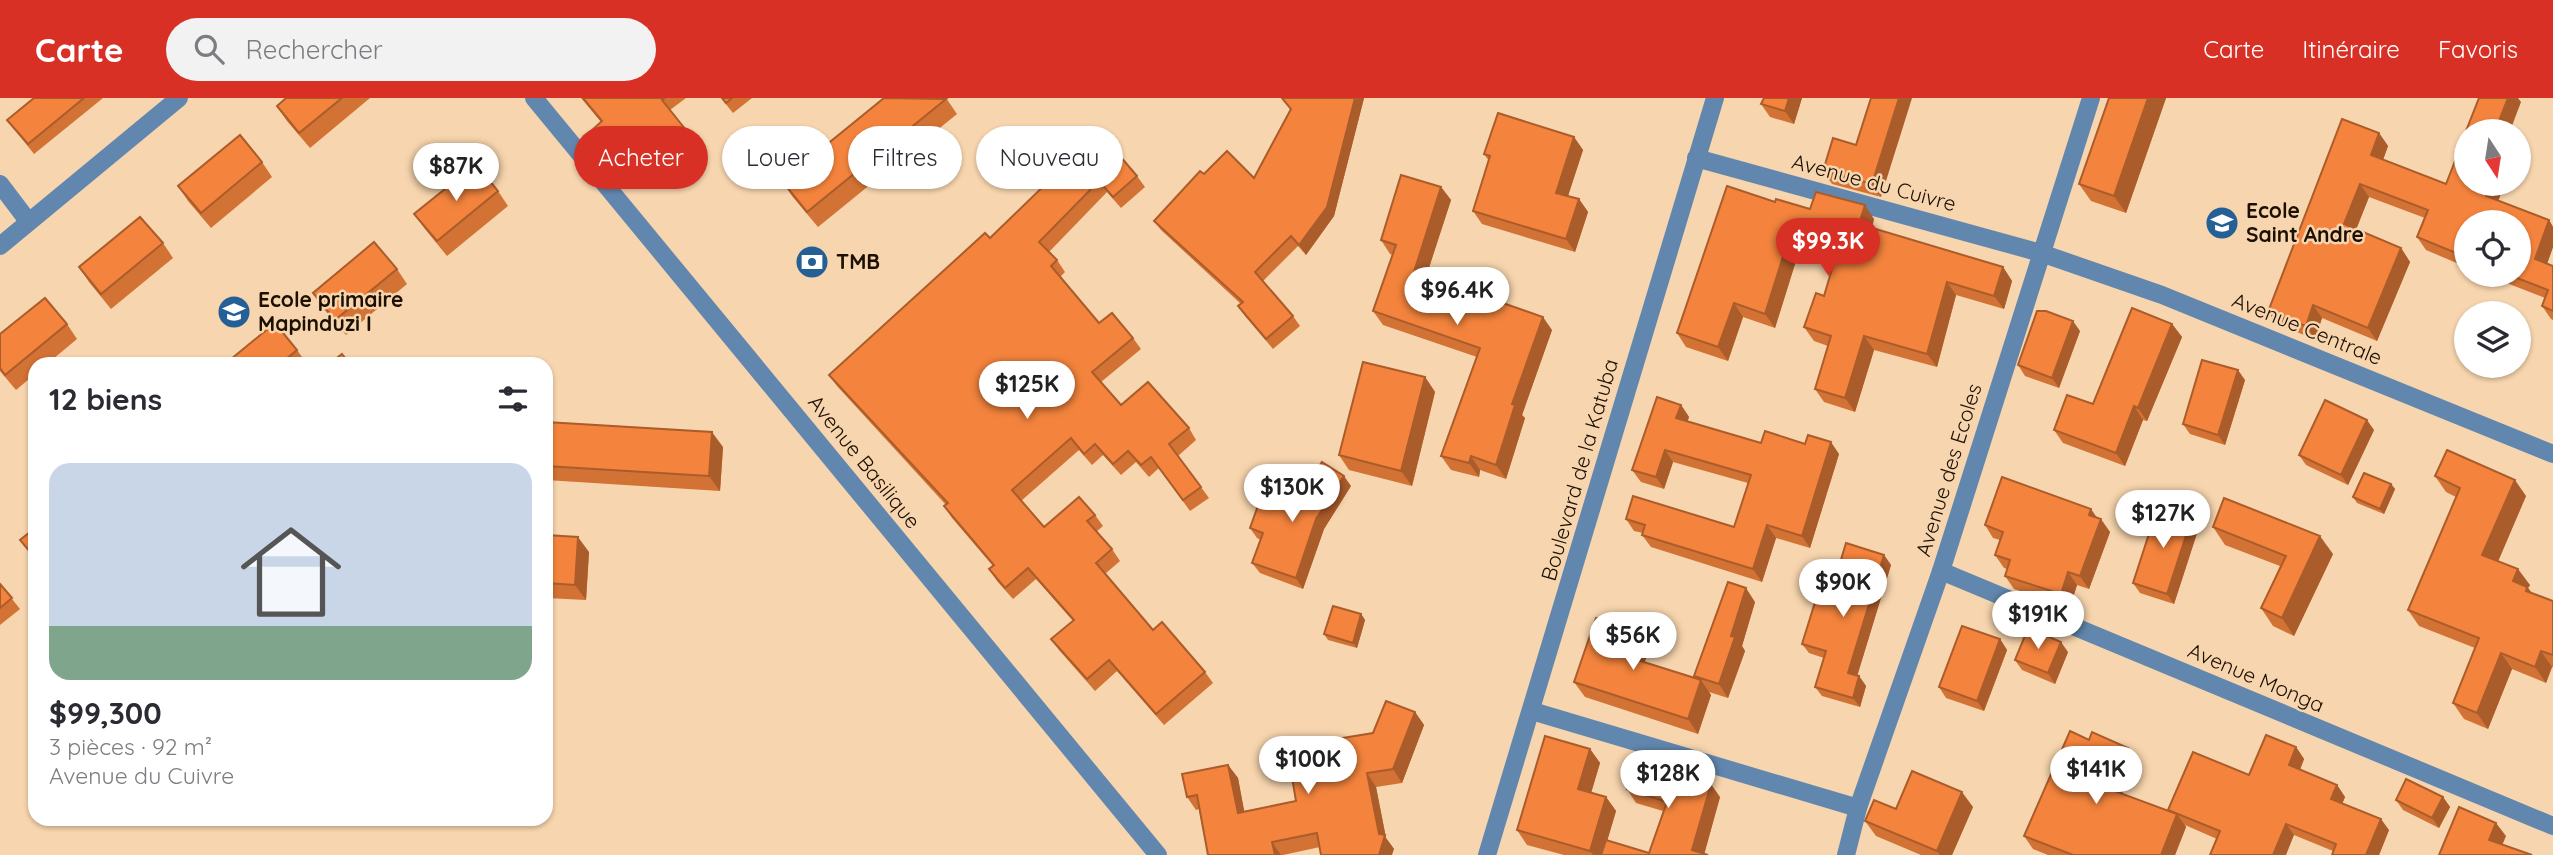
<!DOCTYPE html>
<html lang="fr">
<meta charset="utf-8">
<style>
body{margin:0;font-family:Quicksand,sans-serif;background:#f2f2f3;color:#2b2b33;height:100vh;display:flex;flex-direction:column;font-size:26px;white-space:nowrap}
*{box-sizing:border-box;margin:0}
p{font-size:23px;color:#7c7c81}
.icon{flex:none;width:38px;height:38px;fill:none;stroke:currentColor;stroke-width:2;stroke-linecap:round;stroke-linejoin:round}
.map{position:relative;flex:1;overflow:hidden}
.side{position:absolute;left:28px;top:259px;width:525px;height:469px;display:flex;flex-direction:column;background:#fff;border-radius:21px;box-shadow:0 2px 5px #0004}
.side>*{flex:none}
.banner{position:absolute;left:574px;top:28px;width:665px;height:63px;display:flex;gap:14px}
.needle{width:46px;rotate:168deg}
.tools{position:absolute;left:2454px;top:21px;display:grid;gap:14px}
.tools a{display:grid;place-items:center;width:77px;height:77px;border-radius:50%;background:#fff;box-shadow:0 2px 5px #0004;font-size:35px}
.price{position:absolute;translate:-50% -60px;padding:0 16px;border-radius:24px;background:#fff;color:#222;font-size:23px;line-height:46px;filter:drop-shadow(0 2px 4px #0008)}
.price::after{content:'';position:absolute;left:50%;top:42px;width:21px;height:16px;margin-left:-10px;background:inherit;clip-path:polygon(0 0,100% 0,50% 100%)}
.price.selected{background:#d93025;color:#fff}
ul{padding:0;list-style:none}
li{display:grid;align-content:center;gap:14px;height:371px;padding:0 21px}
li+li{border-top:2px solid #e1e1e2}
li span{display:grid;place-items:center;height:217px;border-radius:21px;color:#555}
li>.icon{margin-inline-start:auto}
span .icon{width:126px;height:126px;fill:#fffc;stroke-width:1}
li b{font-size:30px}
h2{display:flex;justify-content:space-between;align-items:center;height:84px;padding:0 21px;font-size:30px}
.pill{padding:0 24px;border-radius:32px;background:#fff;box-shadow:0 2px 5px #0004;font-size:24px;line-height:63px}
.pill.selected{background:#d93025;color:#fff}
header{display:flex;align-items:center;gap:42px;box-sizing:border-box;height:98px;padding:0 35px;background:#d93025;color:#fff}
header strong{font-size:33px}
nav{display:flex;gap:38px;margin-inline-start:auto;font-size:24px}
.search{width:490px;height:63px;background:#f2f2f3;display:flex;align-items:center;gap:18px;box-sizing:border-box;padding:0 24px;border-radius:38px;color:#7c7c81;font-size:26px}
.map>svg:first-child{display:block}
</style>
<header>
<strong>Carte</strong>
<div class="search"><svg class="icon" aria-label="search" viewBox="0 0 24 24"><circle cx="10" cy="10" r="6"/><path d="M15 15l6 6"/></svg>Rechercher</div>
<nav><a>Carte</a><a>Itinéraire</a><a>Favoris</a></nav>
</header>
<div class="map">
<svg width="2553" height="757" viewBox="0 0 2553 757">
<rect width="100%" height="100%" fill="#f7d5ae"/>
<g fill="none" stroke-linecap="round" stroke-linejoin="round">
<g stroke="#6287ae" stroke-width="18">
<polyline points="534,0 1158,757"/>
<polyline points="1696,60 2041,155 2162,197 2553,356"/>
<polyline points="0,86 28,123"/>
<polyline points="0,148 179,0"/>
<polyline points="1941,473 2553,728"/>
<polyline points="1532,613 1858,710"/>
<polyline points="1487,757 1715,0"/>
<polyline points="1846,757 1858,710 1941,473 2091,0"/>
</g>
</g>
<g fill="#d27234">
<polygon points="34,0 103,0 34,56 7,22"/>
<polygon points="286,0 370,0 310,50 287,23 277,8"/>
<polygon points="581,0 686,0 670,12 693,42 650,77 637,61 623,73 591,33 601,24"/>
<polygon points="721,0 752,0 733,15"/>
<polygon points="946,0 957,16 818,129 792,98 782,83"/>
<polygon points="1281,0 1364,0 1334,118 1306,157 1298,148 1263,183 1293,218 1300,228 1273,251 1245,218 1238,208 1241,206 1161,132 1154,123 1204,76 1254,80 1291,12"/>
<polygon points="1764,0 1802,0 1794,26 1770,19 1761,6"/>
<polygon points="2109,0 2166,0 2126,115 2091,103 2079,86"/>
<polygon points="2379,35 2388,48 2383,62 2446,86 2498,103 2549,122 2553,129 2553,149 2547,166 2553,168 2553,222 2551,221 2542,208 2545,200 2486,177 2518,177 2466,124 2466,169 2426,152 2417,139 2425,120 2369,99 2356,132 2401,150 2410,164 2377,243 2322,220 2315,241 2278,227 2268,214"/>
<polygon points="1574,39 1583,52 1568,98 1579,101 1588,114 1575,154 1482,126 1473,113 1489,63 1484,56"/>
<polygon points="1856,47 1881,99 1832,86 1823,73"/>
<polygon points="262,64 272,79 211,130 188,103 178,88"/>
<polygon points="1137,78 1145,89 1121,110 1107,94 1049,154 1057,162 1065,174 1060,179 1099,225 1133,240 1141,251 1101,284 1121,307 1189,330 1196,342 1178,358 1209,400 1190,413 1159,370 1149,379 1136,364 1121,377 1103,357 1092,367 1079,352 1021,403 1044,429 1095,417 1103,428 1096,434 1112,451 1120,463 1105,476 1153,532 1205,574 1213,585 1164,627 1117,573 1095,593 1059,552 1051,541 1073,523 1036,481 1013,501 997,483 989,471 993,468 952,420 944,408 946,407 837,288 829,277 990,140 1061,83"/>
<polygon points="1441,89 1451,102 1426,179 1552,232 1522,317 1525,320 1506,381 1480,372 1479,379 1451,372 1441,358 1477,259 1383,227 1373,213 1393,157 1390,156 1381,142"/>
<polygon points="498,93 508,108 447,158 425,131 414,116"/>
<polygon points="1775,104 1810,111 1874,121 1872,130 2003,169 2012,183 2004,211 1956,197 1937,269 1874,252 1855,314 1824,304 1815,291 1828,248 1814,243 1804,229 1824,198 1835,161 1800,150 1775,230 1743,219 1728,263 1686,249 1677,235"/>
<polygon points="163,145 173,160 111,211 89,184 79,169"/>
<polygon points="397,171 407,186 346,237 323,210 313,195"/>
<polygon points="67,226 77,241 47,266 35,266 35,276 16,292 0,273 0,236"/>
<polygon points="2172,226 2182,239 2147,323 2143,322 2125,368 2063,345 2054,332 2093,306"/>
<polygon points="2080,233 2059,290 2025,278 2018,267"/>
<polygon points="297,252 307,266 225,266"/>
<polygon points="1425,279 1435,294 1412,388 1349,372 1339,357"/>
<polygon points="2245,282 2225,347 2190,336 2183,326"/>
<polygon points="1681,307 1689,319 1687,324 1761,345 1805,346 1839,356 1810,450 1776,440 1762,484 1651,449 1642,437 1643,435 1634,433 1626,421 1734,429 1748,385 1673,364 1664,391 1641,384 1632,372"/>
<polygon points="546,324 723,349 720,393 546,382"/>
<polygon points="2374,332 2348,387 2306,367 2299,357"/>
<polygon points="2435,378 2526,398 2498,463 2530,487 2528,490 2532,495 2553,503 2553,569 2552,569 2546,585 2512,571 2488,631 2464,621 2453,605 2475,550 2419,528 2408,512 2456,399 2446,394"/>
<polygon points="2391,386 2395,391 2384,416 2357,405 2353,399"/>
<polygon points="1351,388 1324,431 1303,491 1260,475 1252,465 1261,442 1257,440 1250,430"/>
<polygon points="2097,420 2110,434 2089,491 2077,487 2070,509 2014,491 2005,478 2007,471 2004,470 1995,457 2000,442 1993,440 1985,427"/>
<polygon points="2199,429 2174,506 2140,495 2133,485"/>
<polygon points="2213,429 2333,456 2294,538 2273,528 2261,510 2280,468 2225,447"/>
<polygon points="546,437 589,454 586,502 546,500"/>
<polygon points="1884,457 1891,467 1857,578 1859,578 1866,588 1860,609 1822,598 1815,589 1824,560 1809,555 1802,546 1828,505"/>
<polygon points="0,486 20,511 0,527"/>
<polygon points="1755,504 1742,548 1745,553 1728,600 1709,594 1711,597 1698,636 1585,599 1574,584 1650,549 1644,564 1696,581 1694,578"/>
<polygon points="1361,516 1365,522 1357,550 1328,542 1324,536"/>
<polygon points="2000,541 2007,552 1984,613 1946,600 1939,589"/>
<polygon points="2068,554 2055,586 2022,572 2015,562"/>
<polygon points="1415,614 1424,627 1402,685 1376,689 1386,740 1394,751 1320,749 1283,757 1208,757 1199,711 1196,712 1187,699 1228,667 1238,680 1244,713 1296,703 1373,635"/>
<polygon points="2089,642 2128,650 2137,663 2122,696 2169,713 2249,677 2296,649 2304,661 2300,672 2337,687 2345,699 2342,706 2389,732 2379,757 2332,757 2333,753 2294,737 2217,741 2185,727 2186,729 2175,757 2048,757 2033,751 2024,738"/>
<polygon points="1590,651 1600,665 1591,695 1606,699 1616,713 1607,743 1649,755 1663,713 1636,705 1627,691 1720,699 1704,756 1708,757 1564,757 1527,747 1517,732"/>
<polygon points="2443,699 2450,709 2439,730 2403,712 2396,702"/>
<polygon points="1973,709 1952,757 1921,757 1876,738 1865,723 1896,711"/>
</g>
<g fill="#ab5c2b">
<polygon points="1355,0 1364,0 1334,118 1306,157 1299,147"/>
<polygon points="1789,0 1802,0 1794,26 1785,13"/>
<polygon points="1899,0 1912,0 1881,99 1872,86"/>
<polygon points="2148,0 2166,0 2126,115 2114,98"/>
<polygon points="2508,0 2518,0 2521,4 2510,33 2495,33"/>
<polygon points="2379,35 2388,48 2380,70 2371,57"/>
<polygon points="1574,39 1583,52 1565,107 1556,95"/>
<polygon points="2360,86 2369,99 2353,139 2344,126"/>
<polygon points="2490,86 2505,86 2495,111 2486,98"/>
<polygon points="1441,89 1451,102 1423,188 1414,174"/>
<polygon points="1579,101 1588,114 1575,154 1566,141"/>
<polygon points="1865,107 1874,121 1869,140 1859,126"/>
<polygon points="2549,122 2553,129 2553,149 2544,174 2535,161"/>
<polygon points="1790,136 1800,150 1775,230 1765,216"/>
<polygon points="2401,150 2410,164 2377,243 2368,230"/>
<polygon points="2003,169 2012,183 2004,211 1994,198"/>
<polygon points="1947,184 1956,197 1937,269 1927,256"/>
<polygon points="1734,205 1743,219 1728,263 1718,249"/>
<polygon points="2313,207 2322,220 2315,241 2306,228"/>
<polygon points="1543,219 1552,232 1522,317 1525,320 1506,381 1496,367 1512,306"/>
<polygon points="2073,223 2080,233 2059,290 2052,280"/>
<polygon points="2172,226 2182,239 2147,323 2138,310"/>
<polygon points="1864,238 1874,252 1855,314 1845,300"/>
<polygon points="2238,272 2245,282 2225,347 2218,337"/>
<polygon points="1425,279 1435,294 1412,388 1401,373"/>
<polygon points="1681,307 1689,319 1684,333 1676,320"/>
<polygon points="2134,308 2143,322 2125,368 2116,355"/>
<polygon points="2367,322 2374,332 2348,387 2341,377"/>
<polygon points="712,334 723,349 720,393 709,378"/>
<polygon points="1831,344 1839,356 1810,450 1802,438"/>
<polygon points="1665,352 1673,364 1664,391 1656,379"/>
<polygon points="1471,358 1480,372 1479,379 1469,365"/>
<polygon points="1344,378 1351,388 1324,431 1303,491 1296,480 1316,421"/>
<polygon points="2515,382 2526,398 2494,473 2482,457"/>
<polygon points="2391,386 2395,391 2384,416 2380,411"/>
<polygon points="2091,411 2100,424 2089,417"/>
<polygon points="2192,419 2199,429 2174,506 2167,496"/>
<polygon points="2101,421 2110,434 2089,491 2080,478"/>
<polygon points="1767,427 1776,440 1762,484 1753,471"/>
<polygon points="2320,438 2333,456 2294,538 2282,520"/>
<polygon points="578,439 589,454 586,502 575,487"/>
<polygon points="1884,457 1891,467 1855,585 1848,575"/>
<polygon points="2518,471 2530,487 2528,490 2539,505 2513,483"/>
<polygon points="2068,474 2077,487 2070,509 2061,496"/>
<polygon points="1746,490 1755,504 1742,548 1745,553 1728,600 1719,586 1731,538"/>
<polygon points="1361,516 1365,522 1357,550 1353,545"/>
<polygon points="1639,534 1650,549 1641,575 1631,560"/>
<polygon points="2000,541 2007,552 1984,613 1977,603"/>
<polygon points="2061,544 2068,554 2055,586 2048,575"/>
<polygon points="2541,553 2552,569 2546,585 2535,569"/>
<polygon points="2501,555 2512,571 2488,631 2477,615"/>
<polygon points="1859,578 1866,588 1860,609 1853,600"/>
<polygon points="1701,582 1711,597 1698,636 1688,621"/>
<polygon points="1415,614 1424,627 1402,685 1393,671"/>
<polygon points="2296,649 2304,661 2297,679 2289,667"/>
<polygon points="2128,650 2137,663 2118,704 2109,691"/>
<polygon points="1590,651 1600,665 1588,705 1578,691"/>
<polygon points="1228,667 1238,680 1247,728 1238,715"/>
<polygon points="1367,675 1376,689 1386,740 1394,751 1392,757 1379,757 1379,736"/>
<polygon points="1711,686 1720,699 1704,757 1692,752"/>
<polygon points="2337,687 2345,699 2339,713 2331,701"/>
<polygon points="1962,694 1973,709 1952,757 1940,757 1937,753"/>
<polygon points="1606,699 1616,713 1603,757 1593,757 1590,753"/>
<polygon points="2443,699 2450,709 2439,730 2432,720"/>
<polygon points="2177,716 2186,729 2175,757 2161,757"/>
<polygon points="2381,721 2389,732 2379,757 2366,757"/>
<polygon points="2496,725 2506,738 2499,755 2489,742"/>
<polygon points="2286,726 2294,737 2286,757 2273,757"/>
<polygon points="1272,744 1281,757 1275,757"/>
</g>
<g fill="#f4843d" stroke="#ab5c2b" stroke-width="2">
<polygon points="34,0 84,0 28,46 7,22"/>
<polygon points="286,0 342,0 299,35 277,8"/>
<polygon points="583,0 665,0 662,2 686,32 643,67 630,51 615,62 591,33 602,23"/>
<polygon points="722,0 732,0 726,5"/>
<polygon points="884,0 946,1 807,114 782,83"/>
<polygon points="1282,0 1355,0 1327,109 1299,147 1291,138 1255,174 1293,218 1266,241 1238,208 1243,204 1154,123 1200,73 1204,76 1227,53 1254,80 1291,11"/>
<polygon points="1764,0 1789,0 1785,13 1761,6"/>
<polygon points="1871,0 1899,0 1872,86 1823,73 1833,40 1856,47"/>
<polygon points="2109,0 2148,0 2114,98 2079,86"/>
<polygon points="2479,0 2508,0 2495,33 2466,33"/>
<polygon points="1498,15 1574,39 1556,95 1579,101 1566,141 1473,113 1490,58 1484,56"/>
<polygon points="2342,21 2379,35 2371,57 2446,86 2466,35 2466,86 2490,86 2486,98 2549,122 2535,161 2553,168 2553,213 2542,208 2548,192 2509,177 2518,177 2518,124 2466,124 2466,159 2417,139 2428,112 2360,86 2344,126 2401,150 2368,230 2313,207 2306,228 2268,214"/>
<polygon points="240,37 262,64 201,115 178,88"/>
<polygon points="1107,43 1137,78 1113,99 1099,83 1039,144 1057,162 1051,168 1099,225 1112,215 1133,240 1092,274 1121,307 1148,284 1189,330 1169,346 1201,389 1183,402 1151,359 1141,367 1128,353 1113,366 1095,346 1084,356 1071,340 1012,392 1044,429 1079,399 1095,417 1087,423 1112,451 1096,465 1153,532 1162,524 1205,574 1156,616 1109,562 1087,581 1051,541 1074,522 1028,470 1005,490 989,471 994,467 944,408 948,405 829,277 985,135 990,140 1056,76 1061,83"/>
<polygon points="476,66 498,93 437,143 414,116"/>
<polygon points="1401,77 1441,89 1414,174 1543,219 1512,306 1515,307 1496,367 1471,358 1469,365 1441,358 1480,250 1373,213 1396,147 1381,142"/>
<polygon points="1727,88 1775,104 1776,101 1810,111 1816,94 1865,107 1859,126 2003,169 1994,198 1947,184 1927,256 1864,238 1845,300 1815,291 1831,238 1804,229 1816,195 1824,198 1838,151 1790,136 1765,216 1734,205 1718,249 1677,235"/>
<polygon points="140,119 163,145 101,196 79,169"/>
<polygon points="374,144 397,171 335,222 313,195"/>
<polygon points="45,200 67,226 5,277 0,270 0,236"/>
<polygon points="2132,210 2172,226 2138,310 2134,308 2116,355 2054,332 2067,297 2093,306"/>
<polygon points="2037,213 2046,213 2073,223 2052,280 2018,267"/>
<polygon points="275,225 297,252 280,266 225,266"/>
<polygon points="342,256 350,266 329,266"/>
<polygon points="2202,262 2238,272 2218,337 2183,326"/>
<polygon points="1363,264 1425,279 1401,373 1339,357"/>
<polygon points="1657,299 1681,307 1676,320 1761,345 1765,333 1805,346 1808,337 1831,344 1802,438 1767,427 1753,471 1642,437 1645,427 1626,421 1633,398 1734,429 1751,377 1665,352 1656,379 1632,372"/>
<polygon points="2325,302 2367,322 2341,377 2299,357"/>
<polygon points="546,324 712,334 709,378 546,368"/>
<polygon points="2447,352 2515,382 2482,457 2518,471 2513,483 2527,489 2526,493 2553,503 2553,557 2541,553 2535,569 2501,555 2477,615 2453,605 2479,540 2408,512 2460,390 2435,378"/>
<polygon points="1322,364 1344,378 1316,421 1296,480 1252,465 1263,435 1250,430 1260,402 1291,413"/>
<polygon points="2364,375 2391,386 2380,411 2353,399"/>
<polygon points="2002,379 2091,411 2089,417 2101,421 2080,478 2068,474 2061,496 2005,478 2010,462 1995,457 2003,434 1985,427"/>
<polygon points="2224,400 2320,438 2282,520 2261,510 2286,458 2213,429"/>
<polygon points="2158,408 2192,419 2167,496 2133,485"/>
<polygon points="35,430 35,460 20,442"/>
<polygon points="546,437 578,439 575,487 546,485"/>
<polygon points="1846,445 1884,457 1848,575 1859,578 1853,600 1815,589 1826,553 1802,546 1816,501 1828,505"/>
<polygon points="1728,484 1746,490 1731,538 1735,539 1719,586 1694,578"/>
<polygon points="0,486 12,500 0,510"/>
<polygon points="1333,508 1361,516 1353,545 1324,536"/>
<polygon points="1596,520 1639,534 1631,560 1701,582 1688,621 1574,584"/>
<polygon points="1962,528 2000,541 1977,603 1939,589"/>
<polygon points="2028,530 2061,544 2048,575 2015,562"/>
<polygon points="1386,603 1415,614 1393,671 1367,675 1379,736 1385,737 1379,757 1321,757 1317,735 1272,744 1275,757 1208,757 1197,697 1187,699 1182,676 1228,667 1238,715 1296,703 1287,649 1373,635"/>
<polygon points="2070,633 2089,642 2092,634 2128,650 2109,691 2177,716 2161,757 2073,757 2024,738"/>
<polygon points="2266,637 2296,649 2289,667 2337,687 2331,701 2381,721 2366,757 2332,757 2336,746 2286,726 2273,757 2210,757 2220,733 2168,712 2193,654 2249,677"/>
<polygon points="1545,638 1590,651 1578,691 1606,699 1590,753 1517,732"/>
<polygon points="1637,661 1711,686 1692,752 1708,757 1601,757 1606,742 1649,755 1667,704 1627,691"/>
<polygon points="1912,673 1962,694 1937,753 1865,723 1874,702 1896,711"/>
<polygon points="2406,681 2443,699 2432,720 2396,702"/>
<polygon points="2459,709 2496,725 2489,742 2532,757 2439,757"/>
</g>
<defs>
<symbol id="school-disc" viewBox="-11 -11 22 22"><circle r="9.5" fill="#245f96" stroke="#f7d5ae"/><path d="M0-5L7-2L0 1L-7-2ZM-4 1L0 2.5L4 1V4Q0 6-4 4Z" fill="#fff"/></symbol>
<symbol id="bank-disc" viewBox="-11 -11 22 22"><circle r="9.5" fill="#245f96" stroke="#f7d5ae"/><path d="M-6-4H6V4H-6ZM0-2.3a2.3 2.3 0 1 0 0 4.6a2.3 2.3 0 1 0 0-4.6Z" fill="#fff"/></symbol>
</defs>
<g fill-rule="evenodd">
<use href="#school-disc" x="2203" y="106" width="38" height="38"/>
<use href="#bank-disc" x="793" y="145" width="38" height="38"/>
<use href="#school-disc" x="215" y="195" width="38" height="38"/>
</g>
<g text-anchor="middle" stroke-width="5" stroke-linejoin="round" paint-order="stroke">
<g font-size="21" fill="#1c1003" stroke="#f7d5ae">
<text transform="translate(1874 85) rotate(15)" y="7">Avenue du Cuivre</text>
<text transform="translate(2307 231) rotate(22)" y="7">Avenue Centrale</text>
<text transform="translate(864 364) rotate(51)" y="7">Avenue Basilique</text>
<text transform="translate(1580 372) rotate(-74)" y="7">Boulevard de la Katuba</text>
<text transform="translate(1949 372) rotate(-73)" y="7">Avenue des Ecoles</text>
<text transform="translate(2256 580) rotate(23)" y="7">Avenue Monga</text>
</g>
<g font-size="21" font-weight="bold" fill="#1c1003" stroke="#f7d5ae" text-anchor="start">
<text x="2246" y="120">Ecole<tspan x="2246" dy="24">Saint Andre</tspan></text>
<text x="836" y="171">TMB</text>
<text x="258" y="209">Ecole primaire<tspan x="258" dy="24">Mapinduzi I</tspan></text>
</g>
</g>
</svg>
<div class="tools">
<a><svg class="needle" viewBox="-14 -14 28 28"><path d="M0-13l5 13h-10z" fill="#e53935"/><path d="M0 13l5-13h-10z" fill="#7c7c81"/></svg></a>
<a><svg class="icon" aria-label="locate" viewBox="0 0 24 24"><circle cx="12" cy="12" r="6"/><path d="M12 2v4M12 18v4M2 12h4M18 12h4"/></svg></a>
<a><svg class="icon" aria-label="layers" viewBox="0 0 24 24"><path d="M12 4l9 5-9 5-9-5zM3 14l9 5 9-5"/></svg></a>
</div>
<b class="price" style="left:456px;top:105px">$87K</b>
<b class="price selected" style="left:1828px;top:180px">$99.3K</b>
<b class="price" style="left:1457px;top:229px">$96.4K</b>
<b class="price" style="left:1027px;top:323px">$125K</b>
<b class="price" style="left:1292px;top:426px">$130K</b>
<b class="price" style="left:2163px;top:452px">$127K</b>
<b class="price" style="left:1843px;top:521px">$90K</b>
<b class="price" style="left:2038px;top:553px">$191K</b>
<b class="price" style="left:1633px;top:574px">$56K</b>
<b class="price" style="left:1308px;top:698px">$100K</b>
<b class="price" style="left:2096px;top:708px">$141K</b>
<b class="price" style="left:1668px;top:712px">$128K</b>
<div class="banner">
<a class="pill selected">Acheter</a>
<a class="pill">Louer</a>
<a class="pill">Filtres</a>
<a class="pill">Nouveau</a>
</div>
<section class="side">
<h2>12 biens<svg class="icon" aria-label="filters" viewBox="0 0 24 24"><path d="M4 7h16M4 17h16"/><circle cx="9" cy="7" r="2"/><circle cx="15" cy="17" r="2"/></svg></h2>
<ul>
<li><span style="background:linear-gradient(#c9d6e8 75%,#7fa58c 0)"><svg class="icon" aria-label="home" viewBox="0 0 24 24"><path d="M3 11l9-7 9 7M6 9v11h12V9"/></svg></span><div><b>$99,300</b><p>3 pièces · 92 m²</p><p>Avenue du Cuivre</p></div></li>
</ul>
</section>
</div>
